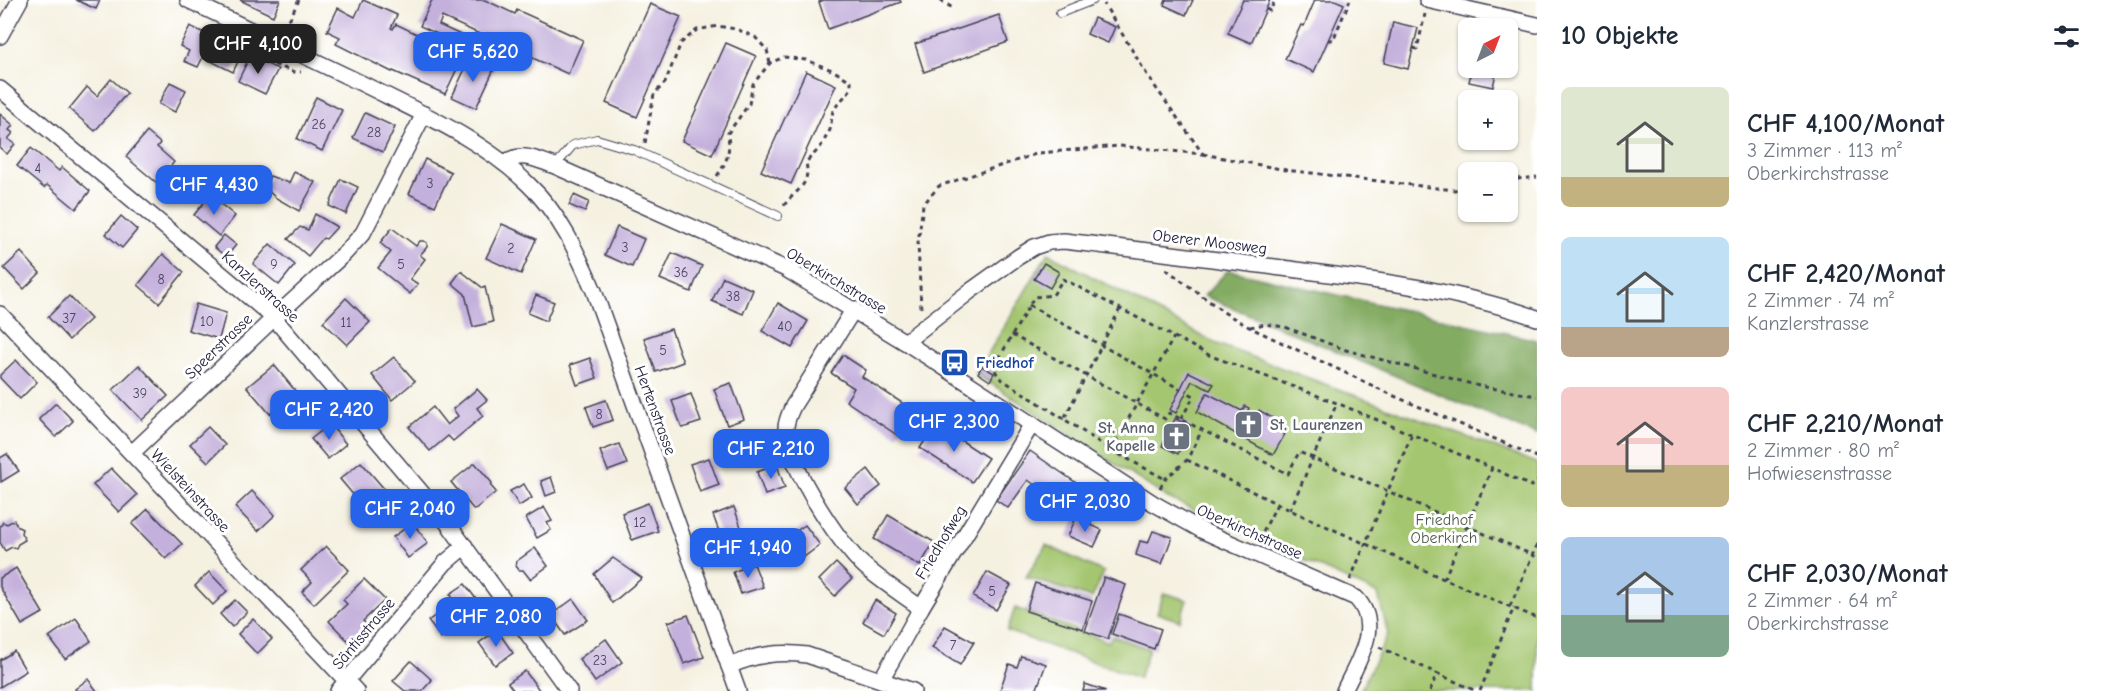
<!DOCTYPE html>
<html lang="de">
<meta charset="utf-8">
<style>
body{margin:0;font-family:"Comic Neue",sans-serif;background:#f2f2f3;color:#1f2937;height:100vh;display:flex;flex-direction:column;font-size:22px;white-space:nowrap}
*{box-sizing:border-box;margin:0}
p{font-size:20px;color:#747a83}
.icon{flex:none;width:33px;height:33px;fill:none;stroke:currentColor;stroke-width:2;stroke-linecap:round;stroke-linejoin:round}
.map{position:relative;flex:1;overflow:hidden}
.panel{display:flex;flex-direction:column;background:#fff;width:570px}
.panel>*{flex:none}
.needle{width:39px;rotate:42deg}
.tools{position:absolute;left:1458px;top:18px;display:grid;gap:12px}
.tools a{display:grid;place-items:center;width:60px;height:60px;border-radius:9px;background:#fff;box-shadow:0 2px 4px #0004;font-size:30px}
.price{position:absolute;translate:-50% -51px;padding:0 14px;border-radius:12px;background:#2563eb;color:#fff;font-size:20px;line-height:39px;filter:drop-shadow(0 2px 3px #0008)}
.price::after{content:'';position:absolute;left:50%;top:36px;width:18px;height:14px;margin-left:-9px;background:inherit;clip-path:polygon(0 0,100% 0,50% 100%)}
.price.active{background:#222;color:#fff}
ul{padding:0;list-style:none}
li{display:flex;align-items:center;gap:18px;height:150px;padding:0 24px}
li span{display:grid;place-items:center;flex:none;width:168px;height:120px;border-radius:9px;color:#555}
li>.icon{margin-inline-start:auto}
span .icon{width:72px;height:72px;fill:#fffc;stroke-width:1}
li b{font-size:26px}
h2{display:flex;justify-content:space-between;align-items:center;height:72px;padding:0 24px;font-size:26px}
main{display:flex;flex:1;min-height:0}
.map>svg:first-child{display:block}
</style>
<main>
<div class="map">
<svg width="1537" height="691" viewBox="0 0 1537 691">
<rect width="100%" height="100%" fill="#fff"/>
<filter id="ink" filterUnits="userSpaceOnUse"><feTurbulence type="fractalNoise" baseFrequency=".0167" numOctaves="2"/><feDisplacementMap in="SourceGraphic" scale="12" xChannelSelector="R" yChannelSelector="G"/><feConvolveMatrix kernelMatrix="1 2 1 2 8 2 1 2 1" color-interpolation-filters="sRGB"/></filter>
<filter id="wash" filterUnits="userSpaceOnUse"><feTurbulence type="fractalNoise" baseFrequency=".008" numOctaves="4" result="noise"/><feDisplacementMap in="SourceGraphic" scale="24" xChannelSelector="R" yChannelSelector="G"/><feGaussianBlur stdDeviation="1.35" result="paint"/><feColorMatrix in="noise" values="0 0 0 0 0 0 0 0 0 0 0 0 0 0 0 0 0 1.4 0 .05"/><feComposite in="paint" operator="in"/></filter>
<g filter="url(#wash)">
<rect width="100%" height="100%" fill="#f5f1e1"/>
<g fill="#a4c66f" stroke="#637455" stroke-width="1.5">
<polygon points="1048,253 1217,344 1537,463 1537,691 1360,691 1388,634 1378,594 1166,497 976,374"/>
<polygon points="1046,545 1104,572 1092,598 1026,577"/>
<polygon points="1164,593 1187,600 1180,621 1157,613"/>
<polygon points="1015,608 1109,642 1112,636 1149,649 1139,678 1007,631"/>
</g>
<polygon fill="#83ab62" stroke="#52664e" stroke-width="1.5" points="1228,270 1537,340 1537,435 1204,296"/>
<g id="blocks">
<g fill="#c4b0dc">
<polygon points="76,0 100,0 96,9"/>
<polygon points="240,0 280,0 273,16"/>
<polygon points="363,0 397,15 391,28 393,29 396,24 463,56 445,94 393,71 392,72 336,44 340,37 327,31 338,8 355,17"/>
<polygon points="432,0 485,0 515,14 517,10 583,40 568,74 442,17 439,25 498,52 494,60 420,26"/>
<polygon points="824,0 900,0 901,2 828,29 819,2"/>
<polygon points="1166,0 1193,0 1186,15 1164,5"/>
<polygon points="1243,0 1270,0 1251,43 1228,33"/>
<polygon points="1315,0 1335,0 1344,4 1314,72 1285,59 1301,25 1304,26"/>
<polygon points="650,4 681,17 637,117 606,103"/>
<polygon points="999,15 1008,42 924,72 915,44"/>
<polygon points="1094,18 1115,27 1108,43 1087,34"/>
<polygon points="1393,22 1418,28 1408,69 1384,63"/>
<polygon points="190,26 210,36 203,49 206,51 212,38 242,53 233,72 203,57 198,67 184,61 189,51 180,46"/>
<polygon points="726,43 756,56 712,155 682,141"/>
<polygon points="250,56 278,69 265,94 238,81"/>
<polygon points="470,58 494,69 476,108 452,97"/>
<polygon points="1472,68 1497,68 1493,87 1469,82"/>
<polygon points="806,71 836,85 791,184 761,171"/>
<polygon points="111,79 127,93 95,131 69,109 87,87 97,96"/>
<polygon points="170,82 186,90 175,112 159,104"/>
<polygon points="316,97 342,110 322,151 297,139"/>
<polygon points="365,113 395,127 383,152 353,138"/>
<polygon points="0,114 13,125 9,130 13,133 8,139 15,144 7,154 0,148"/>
<polygon points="147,132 160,143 157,147 174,162 157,183 126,157"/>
<polygon points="31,148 59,171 62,167 90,191 76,209 47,185 44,188 17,166"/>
<polygon points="425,159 451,172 435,206 409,194"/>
<polygon points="294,172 315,182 299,211 276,198 264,187 270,176 289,183"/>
<polygon points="341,179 358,187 346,214 329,206"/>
<polygon points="210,195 235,216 219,236 194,215"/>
<polygon points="574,195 589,202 585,212 569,205"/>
<polygon points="315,214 337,227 326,239 323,238 308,256 288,239 300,227 308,230"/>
<polygon points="121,216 137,230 122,248 106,234"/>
<polygon points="502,224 536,239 521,274 486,258"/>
<polygon points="617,227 644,239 632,267 605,255"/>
<polygon points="392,228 416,246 420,241 424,241 427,243 427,247 420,255 425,259 410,279 418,284 410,294 378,268 391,252 380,243"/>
<polygon points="224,235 236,245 226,257 214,247"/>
<polygon points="270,244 295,265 279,285 253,264"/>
<polygon points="21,252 40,273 24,289 4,268"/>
<polygon points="672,253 702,266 691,292 660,279"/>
<polygon points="163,254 184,272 159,303 138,285"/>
<polygon points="1044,263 1059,272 1050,288 1034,279"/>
<polygon points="461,271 483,288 485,287 493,322 473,327 465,294 452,283"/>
<polygon points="723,277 753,290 743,314 712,301"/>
<polygon points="536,295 554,302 546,321 528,313"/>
<polygon points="69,296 91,319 69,340 48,317"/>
<polygon points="346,298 370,322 347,345 323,322"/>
<polygon points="778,303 808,321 792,348 762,331"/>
<polygon points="196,304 226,313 219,339 188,330"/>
<polygon points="671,329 683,362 656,372 644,338"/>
<polygon points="843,355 866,370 862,377 913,410 897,435 846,401 854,388 831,373"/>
<polygon points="394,357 415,381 392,400 372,375"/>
<polygon points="590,358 597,378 577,385 570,365"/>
<polygon points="16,360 37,382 20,399 0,378 0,375"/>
<polygon points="139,365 168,396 142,420 113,390"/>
<polygon points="274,365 306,404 295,413 285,401 270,414 247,387"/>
<polygon points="982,366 994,373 990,381 978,373"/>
<polygon points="1189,372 1214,384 1210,390 1192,381 1176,413 1170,410"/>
<polygon points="731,383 744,419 727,425 714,389"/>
<polygon points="477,389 487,400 477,408 483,416 453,441 448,436 430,451 409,427 433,407 447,425 458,416 453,409"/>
<polygon points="1207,393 1242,411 1245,406 1249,408 1247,413 1255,418 1259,410 1281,423 1277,430 1285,434 1273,455 1197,412"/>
<polygon points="691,394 701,422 682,428 672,401"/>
<polygon points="606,400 613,420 593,427 586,407"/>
<polygon points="56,403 73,421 56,437 39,419"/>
<polygon points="1175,419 1190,425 1178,454 1162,446"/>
<polygon points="330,424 346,444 328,459 311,439"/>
<polygon points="936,424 988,458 972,482 920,448"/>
<polygon points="208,427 225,445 208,462 190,444"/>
<polygon points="619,444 627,464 608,471 600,451"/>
<polygon points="1030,451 1085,489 1070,510 1028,480 1008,508 996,500"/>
<polygon points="7,454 19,471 1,482 0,458"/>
<polygon points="709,458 719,485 700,492 690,464"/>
<polygon points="361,462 386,491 365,509 340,479"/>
<polygon points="475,463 492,483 490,485 496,492 474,510 451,482"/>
<polygon points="777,465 785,488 765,495 757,472"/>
<polygon points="111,468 137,495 119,512 93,485"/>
<polygon points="868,469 881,486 858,504 845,488"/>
<polygon points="551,477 556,492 546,496 541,481"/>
<polygon points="524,484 532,498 519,506 510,491"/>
<polygon points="252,491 275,515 258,531 235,507"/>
<polygon points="648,503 658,531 632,540 622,513"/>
<polygon points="544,507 552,521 547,523 551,530 537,538 526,518"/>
<polygon points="734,507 742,530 721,537 713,515"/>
<polygon points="148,509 182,544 166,559 132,524"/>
<polygon points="888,515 934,542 920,566 874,539"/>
<polygon points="1076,518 1102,530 1094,547 1068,536"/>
<polygon points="14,520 18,527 22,529 21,533 25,540 18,544 16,548 12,547 5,551 0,542 0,527 3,522 7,524"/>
<polygon points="413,523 428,543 408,558 393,537"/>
<polygon points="805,525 820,545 800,560 785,539"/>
<polygon points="1153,531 1172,537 1162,564 1136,555 1140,541 1148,543"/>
<polygon points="326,546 349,570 314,604 302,592 312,582 301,570"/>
<polygon points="535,548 548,566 530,579 523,570 519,570 516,566 517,561"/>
<polygon points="613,558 642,578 612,603 594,574"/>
<polygon points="836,563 852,579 835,596 819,580"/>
<polygon points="754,564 763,587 741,594 733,572"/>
<polygon points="16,568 43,613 22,625 0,587 0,578"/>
<polygon points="209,572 227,591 213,605 195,586"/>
<polygon points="987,572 1011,585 996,610 973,597"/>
<polygon points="1104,577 1126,585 1108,639 1085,631"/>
<polygon points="364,579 385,600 363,621 367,625 349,642 329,621 347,604 343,600"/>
<polygon points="1035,583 1092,601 1083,629 1026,611"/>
<polygon points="465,584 482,607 441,638 428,621 455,601 450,594"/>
<polygon points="573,599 588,620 565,635 551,615"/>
<polygon points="235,600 247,612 232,627 220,614"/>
<polygon points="875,600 896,613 884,634 863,622"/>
<polygon points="1119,614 1161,629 1154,649 1112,634"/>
<polygon points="688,615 704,657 684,664 668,622"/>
<polygon points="76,618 91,641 65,659 49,637"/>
<polygon points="253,619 272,639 257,654 238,634"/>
<polygon points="945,626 974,642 960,665 932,648"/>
<polygon points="497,630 513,653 495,665 479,643"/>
<polygon points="606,639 622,662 595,682 579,659"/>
<polygon points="14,651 26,671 0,687 0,660"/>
<polygon points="1021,656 1046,664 1036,691 1000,690 1009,664 1017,667"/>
<polygon points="411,661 432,680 422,691 405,691 393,681"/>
<polygon points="525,671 540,691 514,691 508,683"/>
<polygon points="88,679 97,691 77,691 75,689"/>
<polygon points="1085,684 1106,691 1083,691"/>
</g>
</g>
</g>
<g filter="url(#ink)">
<use href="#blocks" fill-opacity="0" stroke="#424154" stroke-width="1.5"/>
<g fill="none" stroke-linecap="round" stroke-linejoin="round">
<defs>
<g id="lane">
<polyline points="1060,13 1093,0"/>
<polyline points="555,166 573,145 597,139 634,150 778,216"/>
</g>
<g id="street">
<path d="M188 0C247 28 306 57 365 85 421 113 483 140 528 184 560 214 577 252 594 291L738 691"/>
<polyline points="1427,0 1537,25"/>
<polyline points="0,36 20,0"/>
<polyline points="0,89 274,318 449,525 569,691"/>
<path d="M504 163C523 151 535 159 555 166L786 269 905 342 1153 503 1203 531 1356 598C1383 626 1357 662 1344 691"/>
<path d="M854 309 793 406C790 413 786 420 786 428 786 463 832 531 855 557 874 577 899 592 921 608"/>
<polyline points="0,314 356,691"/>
<path d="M905 342 969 292 1018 257 1034 247 1049 242 1064 241C1137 249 1209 259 1282 268 1368 279 1454 289 1537 318"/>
<polyline points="132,453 274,318 345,253 363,233 424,114"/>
<path d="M729 666C755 655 778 651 807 655L913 691"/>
<polyline points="881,680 921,608 1032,424"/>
<polyline points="338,691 445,563 465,546"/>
</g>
</defs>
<use href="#lane" stroke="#424154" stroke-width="10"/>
<use href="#street" stroke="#424154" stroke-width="18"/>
<g stroke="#424154" stroke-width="3" stroke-dasharray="4.5 4.5" stroke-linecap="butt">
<polyline points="940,0 954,9"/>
<polyline points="1266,9 1270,11 1275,0"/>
<polyline points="285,28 299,0"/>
<polyline points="1328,40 1333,40 1350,0"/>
<polyline points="1413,48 1417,49 1425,14"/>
<polyline points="273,58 271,63 294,72 301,72"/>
<polyline points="645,143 654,94 665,83 681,43 697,30 718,26 736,29 755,37 767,50 770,63"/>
<polyline points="1203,154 1286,170 1454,190 1468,187"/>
<path d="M717 176C728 160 730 153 728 133L749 104 753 84 770 63 784 57 806 60 832 70 851 81V89L833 110 830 130 820 148 806 162C811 188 795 189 783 207"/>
<polyline points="1508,180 1537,177"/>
<polyline points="1166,269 1225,313 1249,327 1392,395 1537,457"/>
<polyline points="1029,305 1180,389"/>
<polyline points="921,308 918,243 923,205 939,186 1039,153 1119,146 1203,154 1149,78 1104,4"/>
<polyline points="1120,309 1064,419 1111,450 1165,479"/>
<polyline points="1250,327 1265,324 1285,327 1346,350 1479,386 1537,396"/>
<polyline points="1012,335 1165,419 1169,413 1288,474 1299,452 1537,557"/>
<polyline points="1064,419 998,377 994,367 1034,297 1053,295 1063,279 1211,356 1337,403 1492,468"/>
<polyline points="1181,419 1194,396 1187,392"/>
<polyline points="1111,450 1174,337"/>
<polyline points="1187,460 1290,510 1444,579 1537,618"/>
<polyline points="1160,488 1165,479 1187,460 1202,430"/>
<polyline points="1290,510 1337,403"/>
<polyline points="1259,540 1277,504"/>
<polyline points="1444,579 1492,468 1531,486 1537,481"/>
<polyline points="1350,580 1412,434"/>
<polyline points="1510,606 1537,545"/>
<polyline points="1379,647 1476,691"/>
<polyline points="1430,691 1437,673"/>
<polyline points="1480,691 1514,607"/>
</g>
<use href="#lane" stroke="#fff" stroke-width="8"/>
<use href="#street" stroke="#fff" stroke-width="15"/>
</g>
</g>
<defs>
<symbol id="bus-square" viewBox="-11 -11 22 22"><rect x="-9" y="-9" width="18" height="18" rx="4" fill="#1a4fb4" stroke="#fff"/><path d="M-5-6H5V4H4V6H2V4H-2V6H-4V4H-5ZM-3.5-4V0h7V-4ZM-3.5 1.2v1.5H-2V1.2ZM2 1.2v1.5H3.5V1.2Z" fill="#fff"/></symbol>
<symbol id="church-square" viewBox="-11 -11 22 22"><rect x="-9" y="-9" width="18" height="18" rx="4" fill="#6b7280" stroke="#fff"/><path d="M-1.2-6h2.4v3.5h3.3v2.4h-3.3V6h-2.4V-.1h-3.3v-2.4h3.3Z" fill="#fff"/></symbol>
</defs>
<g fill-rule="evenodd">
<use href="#bus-square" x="938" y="346" width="33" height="33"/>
<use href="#church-square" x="1232" y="408" width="33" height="33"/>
<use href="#church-square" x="1160" y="420" width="33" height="33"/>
</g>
<g text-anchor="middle" stroke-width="6" stroke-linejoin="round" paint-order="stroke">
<g font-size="14" fill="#4a4663">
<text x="319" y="129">26</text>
<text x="374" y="137">28</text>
<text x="38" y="173">4</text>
<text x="430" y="188">3</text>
<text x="625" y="252">3</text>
<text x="511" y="253">2</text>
<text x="274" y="269">9</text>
<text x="401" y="269">5</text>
<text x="681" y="277">36</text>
<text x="161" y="284">8</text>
<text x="733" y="301">38</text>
<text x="69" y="323">37</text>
<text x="207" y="326">10</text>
<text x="346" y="327">11</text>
<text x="785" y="331">40</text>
<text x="663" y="355">5</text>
<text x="140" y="398">39</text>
<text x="599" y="419">8</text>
<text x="640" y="527">12</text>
<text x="992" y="596">5</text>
<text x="953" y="650">7</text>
<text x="600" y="665">23</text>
</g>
<g font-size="16" fill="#22223b" stroke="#fff">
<text transform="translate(1210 241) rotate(7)" y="6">Oberer Moosweg</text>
<text transform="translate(837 280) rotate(31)" y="6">Oberkirchstrasse</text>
<text transform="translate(261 286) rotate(42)" y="6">Kanzlerstrasse</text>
<text transform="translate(218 346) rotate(-44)" y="6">Speerstrasse</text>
<text transform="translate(656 410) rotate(70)" y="6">Hertenstrasse</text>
<text transform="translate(191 490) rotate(47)" y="6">Wielsteinstrasse</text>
<text transform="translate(1250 531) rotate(24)" y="6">Oberkirchstrasse</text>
<text transform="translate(940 542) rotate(-59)" y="6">Friedhofweg</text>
<text transform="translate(363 633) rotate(-50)" y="6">Säntisstrasse</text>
</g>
<g font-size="16" font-weight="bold" fill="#164399" stroke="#fff" text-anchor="start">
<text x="976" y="368">Friedhof</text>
</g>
<g font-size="16" font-weight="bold" fill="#5b616d" stroke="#fff" text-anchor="start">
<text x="1270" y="430">St. Laurenzen</text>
<text x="1155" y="433" text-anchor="end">St. Anna<tspan x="1155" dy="18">Kapelle</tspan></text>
</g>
<g font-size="16" fill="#505b4d" stroke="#fff">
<text x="1444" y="525">Friedhof<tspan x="1444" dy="18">Oberkirch</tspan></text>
</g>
</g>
</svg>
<div class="tools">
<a><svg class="needle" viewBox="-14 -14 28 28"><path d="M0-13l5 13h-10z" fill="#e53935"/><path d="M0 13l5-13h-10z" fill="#747a83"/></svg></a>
<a>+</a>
<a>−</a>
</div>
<b class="price active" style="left:258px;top:75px">CHF 4,100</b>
<b class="price" style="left:473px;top:83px">CHF 5,620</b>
<b class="price" style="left:214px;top:216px">CHF 4,430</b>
<b class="price" style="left:329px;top:441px">CHF 2,420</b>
<b class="price" style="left:954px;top:453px">CHF 2,300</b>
<b class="price" style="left:771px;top:480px">CHF 2,210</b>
<b class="price" style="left:1085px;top:533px">CHF 2,030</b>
<b class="price" style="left:410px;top:540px">CHF 2,040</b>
<b class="price" style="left:748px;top:579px">CHF 1,940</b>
<b class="price" style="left:496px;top:648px">CHF 2,080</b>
</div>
<section class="panel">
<h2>10 Objekte<svg class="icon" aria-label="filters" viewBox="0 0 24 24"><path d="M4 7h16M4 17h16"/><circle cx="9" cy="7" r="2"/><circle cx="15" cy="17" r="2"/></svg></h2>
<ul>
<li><span style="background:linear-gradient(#dfe7d0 75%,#c2b280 0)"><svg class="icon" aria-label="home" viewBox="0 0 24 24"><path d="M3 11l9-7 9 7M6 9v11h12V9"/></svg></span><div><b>CHF 4,100/Monat</b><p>3 Zimmer · 113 m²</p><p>Oberkirchstrasse</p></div></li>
<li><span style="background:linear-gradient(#bfe0f5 75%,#b9a48a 0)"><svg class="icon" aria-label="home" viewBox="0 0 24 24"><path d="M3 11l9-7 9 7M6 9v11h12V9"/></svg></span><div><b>CHF 2,420/Monat</b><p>2 Zimmer · 74 m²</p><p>Kanzlerstrasse</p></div></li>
<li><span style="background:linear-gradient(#f6c9c9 65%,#c2b280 0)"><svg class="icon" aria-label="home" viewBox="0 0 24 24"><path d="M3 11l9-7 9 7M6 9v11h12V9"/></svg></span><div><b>CHF 2,210/Monat</b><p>2 Zimmer · 80 m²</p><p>Hofwiesenstrasse</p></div></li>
<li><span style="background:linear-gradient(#a9c7e8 65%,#7fa58c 0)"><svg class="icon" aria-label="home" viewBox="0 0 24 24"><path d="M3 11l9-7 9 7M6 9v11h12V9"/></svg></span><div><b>CHF 2,030/Monat</b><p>2 Zimmer · 64 m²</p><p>Oberkirchstrasse</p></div></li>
</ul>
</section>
</main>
